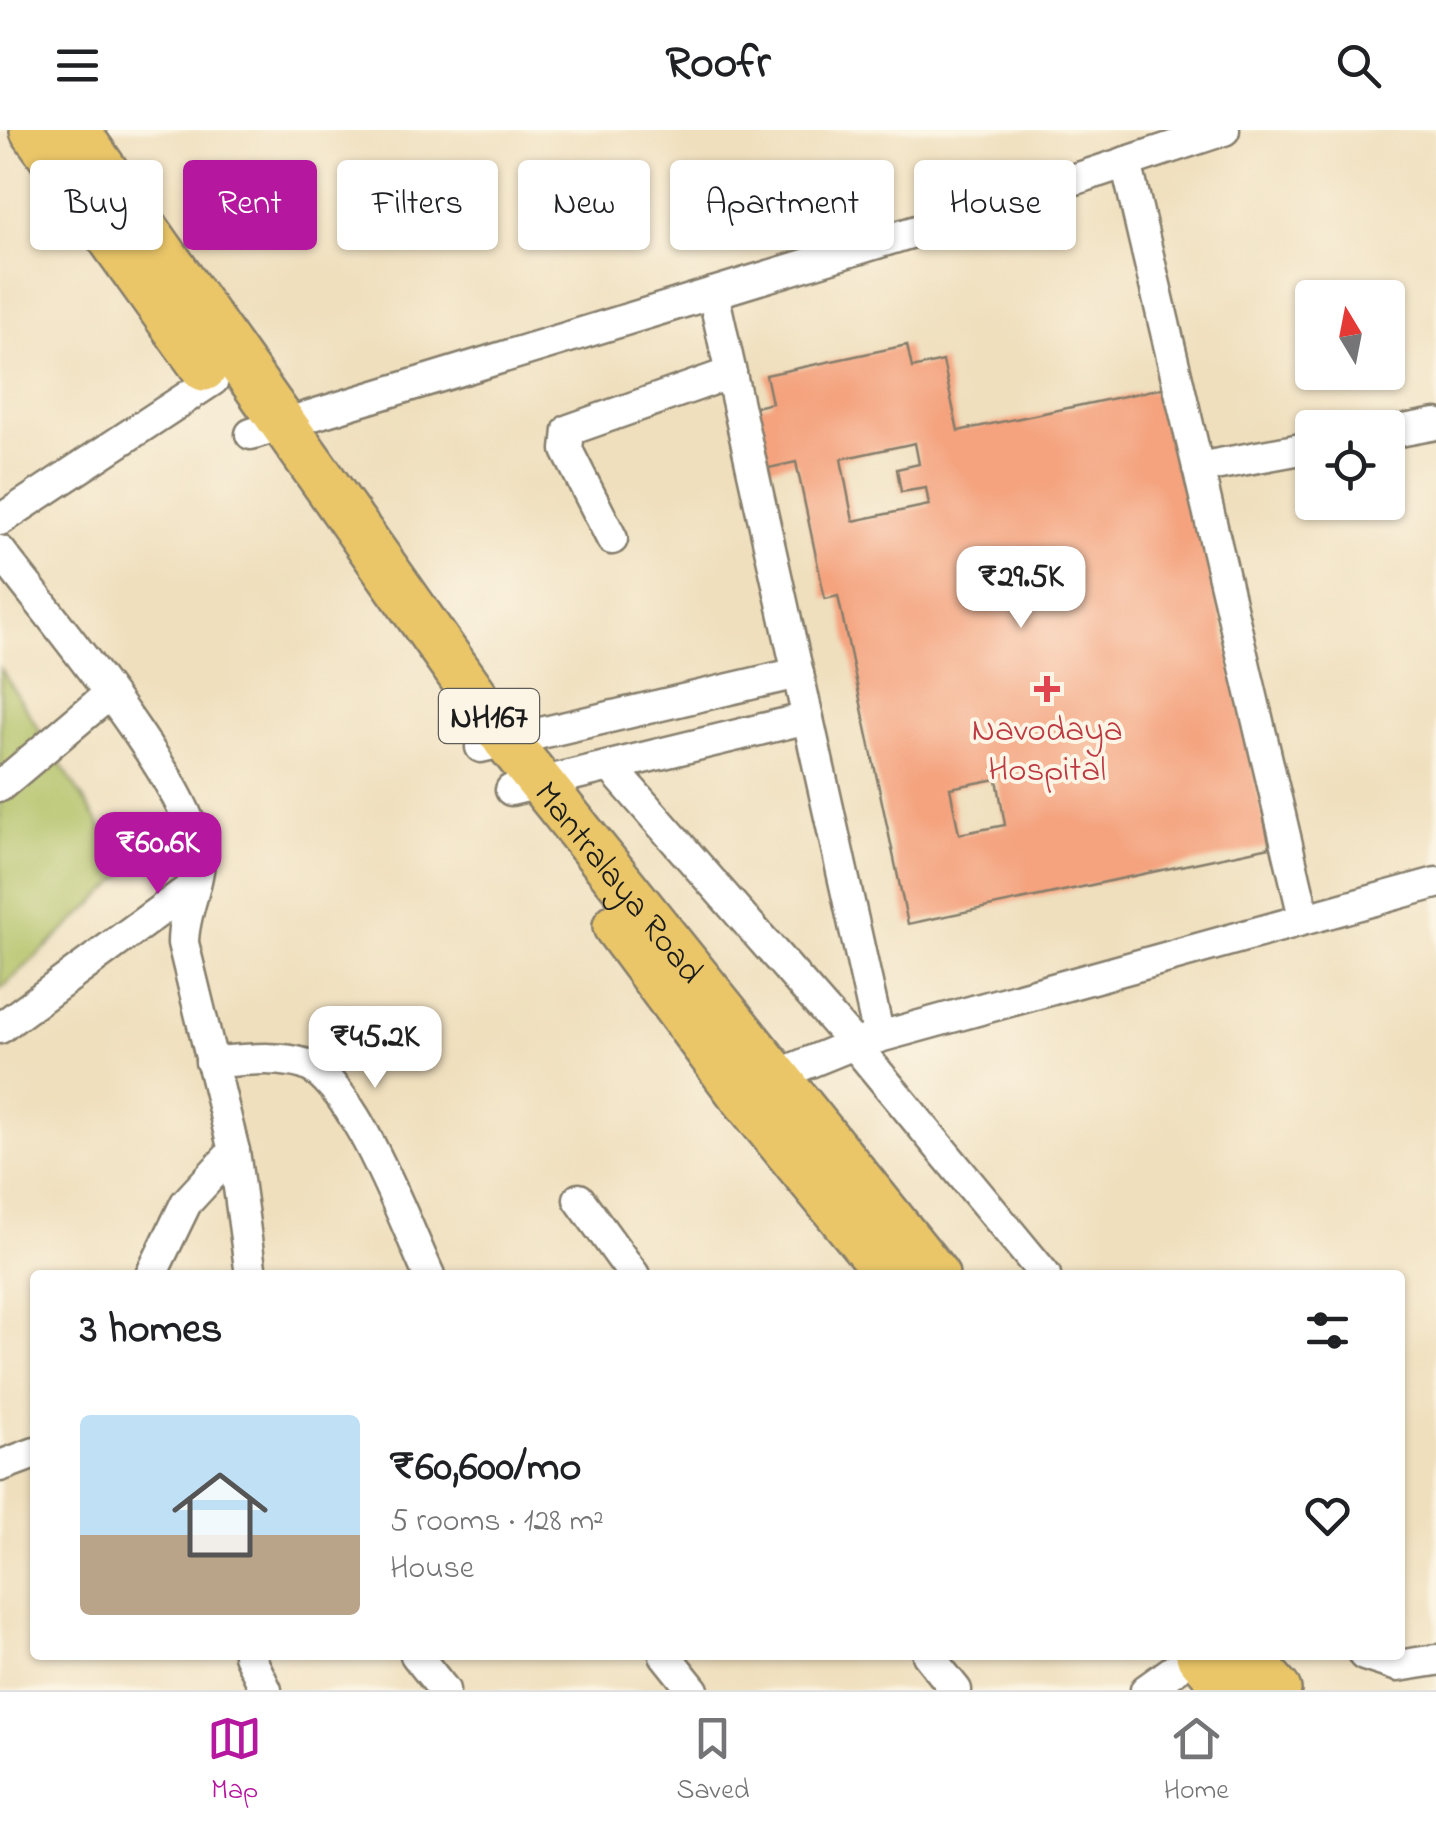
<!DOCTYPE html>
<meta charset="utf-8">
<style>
body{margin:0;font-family:"Indie Flower",sans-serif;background:#f2f2f2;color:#202124;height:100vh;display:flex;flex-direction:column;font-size:38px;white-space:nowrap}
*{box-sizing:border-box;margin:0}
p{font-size:32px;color:#757577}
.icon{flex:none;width:55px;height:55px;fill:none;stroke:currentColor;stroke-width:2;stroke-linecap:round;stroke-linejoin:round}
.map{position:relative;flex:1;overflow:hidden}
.panel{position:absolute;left:30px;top:1140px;width:1375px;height:390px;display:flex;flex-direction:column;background:#fff;border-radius:10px;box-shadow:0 2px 8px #0004}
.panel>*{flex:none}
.top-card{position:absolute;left:30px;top:30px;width:1378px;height:90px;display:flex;gap:20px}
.needle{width:65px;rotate:350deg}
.controls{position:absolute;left:1295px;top:150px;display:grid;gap:20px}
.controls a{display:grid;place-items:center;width:110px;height:110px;border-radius:10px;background:#fff;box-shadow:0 2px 8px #0004;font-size:50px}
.price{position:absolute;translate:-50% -85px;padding:0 22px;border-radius:20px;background:#fff;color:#222;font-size:32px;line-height:65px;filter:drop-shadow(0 2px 5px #0008)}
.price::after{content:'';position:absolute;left:50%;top:60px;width:30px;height:22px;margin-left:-15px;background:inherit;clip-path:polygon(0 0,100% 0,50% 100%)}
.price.current{background:#b5179e;color:#fff}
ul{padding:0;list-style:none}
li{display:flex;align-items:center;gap:30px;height:250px;padding:0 50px}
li+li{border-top:2px solid #e0e0e0}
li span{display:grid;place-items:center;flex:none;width:280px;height:200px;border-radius:10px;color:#555}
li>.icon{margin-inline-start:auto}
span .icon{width:120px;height:120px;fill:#fffc;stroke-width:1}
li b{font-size:42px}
h2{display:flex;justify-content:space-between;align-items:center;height:120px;padding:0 50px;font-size:42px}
.tag{padding:0 35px;border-radius:10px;background:#fff;box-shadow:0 2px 8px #0004;font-size:35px;line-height:90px}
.tag.current{background:#b5179e;color:#fff}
header{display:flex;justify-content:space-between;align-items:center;height:130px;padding:0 50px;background:#fff;font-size:45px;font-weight:700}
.tab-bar{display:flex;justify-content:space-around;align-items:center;height:140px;border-top:2px solid #e0e0e0;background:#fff;font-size:28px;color:#757577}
.tab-bar a{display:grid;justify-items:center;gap:5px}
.tab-bar .current{color:#b5179e}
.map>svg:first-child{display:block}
</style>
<header><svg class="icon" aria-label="menu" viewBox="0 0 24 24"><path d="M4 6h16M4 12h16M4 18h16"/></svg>Roofr<svg class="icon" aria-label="search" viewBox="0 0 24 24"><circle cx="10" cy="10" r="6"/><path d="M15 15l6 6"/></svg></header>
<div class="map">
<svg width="1436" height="1560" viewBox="0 0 1436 1560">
<rect width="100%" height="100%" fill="#fcf5e5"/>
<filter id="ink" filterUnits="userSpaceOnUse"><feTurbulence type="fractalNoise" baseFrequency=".01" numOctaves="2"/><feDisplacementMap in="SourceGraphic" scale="20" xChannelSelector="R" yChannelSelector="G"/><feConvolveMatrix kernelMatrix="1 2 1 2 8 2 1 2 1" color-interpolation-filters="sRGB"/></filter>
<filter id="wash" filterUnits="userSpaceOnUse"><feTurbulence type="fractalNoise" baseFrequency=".0048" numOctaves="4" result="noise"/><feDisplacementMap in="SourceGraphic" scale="40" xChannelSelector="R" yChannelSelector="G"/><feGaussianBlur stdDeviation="2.25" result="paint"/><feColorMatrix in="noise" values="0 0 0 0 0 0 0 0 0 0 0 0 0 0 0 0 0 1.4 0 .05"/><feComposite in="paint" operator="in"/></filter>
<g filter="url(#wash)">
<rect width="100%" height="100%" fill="#efdfbd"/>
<polygon fill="#b0c063" stroke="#666e40" stroke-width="2.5" points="0,538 129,741 0,860"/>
<g id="blocks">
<path fill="#f4a37e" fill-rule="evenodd" d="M907 215 912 238 943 231 958 301 1172 256 1270 717 908 794 838 466 825 469 796 332 760 340 747 279 772 273 766 245ZM915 313 919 334 897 339 901 362 926 358 929 375 853 391 841 329ZM997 649 1005 695 959 704 950 658Z"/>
</g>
</g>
<g filter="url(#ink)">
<use href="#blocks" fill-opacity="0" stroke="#867e6c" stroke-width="2.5"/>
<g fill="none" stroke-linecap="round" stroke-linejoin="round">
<defs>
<g id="minor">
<polyline points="1126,32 1304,787"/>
<polyline points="713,163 879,907"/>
<polyline points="1388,303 1436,294"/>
<polyline points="251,304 936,95 1224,0"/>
<polyline points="1198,338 1312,317"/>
<polyline points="0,390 213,250"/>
<polyline points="612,409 567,320 569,300 731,243"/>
<path d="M0 421C46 482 199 662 199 730 199 755 183 783 183 813L234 1021 251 1145"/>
<polyline points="481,617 798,543"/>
<polyline points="610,636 854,914 1045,1145"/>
<polyline points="0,656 108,565"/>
<polyline points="511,660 808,588"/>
<polyline points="0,898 192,757"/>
<path d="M211 932C240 931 276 925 304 934 353 950 406 1096 429 1145"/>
<polyline points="763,951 854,914 1436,753"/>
<polyline points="579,1069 634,1145"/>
<polyline points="151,1145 186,1073 234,1021"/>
<polyline points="0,1336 35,1323"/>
<polyline points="249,1525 266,1560"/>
<polyline points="416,1525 444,1560"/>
<polyline points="665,1525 693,1560"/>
<polyline points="928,1525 956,1560"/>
<polyline points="1364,1525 1398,1536 1436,1530"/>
<polyline points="1146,1560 1195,1525"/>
</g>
<g id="highway">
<polyline points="33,0 204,238"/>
<path id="s1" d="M76 0 507 611 936 1145"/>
<polyline points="616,796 739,962 889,1145"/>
<polyline points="1199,1525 1229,1560"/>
<polyline points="1247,1525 1278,1560"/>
</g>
</defs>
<use href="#minor" stroke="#867e6c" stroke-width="35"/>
<use href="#highway" stroke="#867e6c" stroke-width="50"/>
<use href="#minor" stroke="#fff" stroke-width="30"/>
<use href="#highway" stroke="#eac669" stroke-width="45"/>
</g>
</g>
<path fill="#e0444e" stroke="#fcf5e5" stroke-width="4" d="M1042 544h10v10h10v10h-10v10h-10v-10h-10v-10h10z"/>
<g text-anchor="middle" stroke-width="8" stroke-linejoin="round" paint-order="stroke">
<rect fill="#fcf5e5" stroke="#5f5d58" stroke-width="2.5" x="439" y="559" width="100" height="54" rx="8"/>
<g font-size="32" font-weight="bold" fill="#1c1c1c">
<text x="489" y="597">NH167</text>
</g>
<g font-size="35" fill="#be3a42" stroke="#fcf5e5">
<text x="1047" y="610">Navodaya<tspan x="1047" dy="40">Hospital</tspan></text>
</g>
<g font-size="35" fill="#1c1c1c" stroke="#fcf5e5">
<text dy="12" stroke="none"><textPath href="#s1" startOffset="928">Mantralaya Road</textPath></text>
</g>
</g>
</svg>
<div class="controls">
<a><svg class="needle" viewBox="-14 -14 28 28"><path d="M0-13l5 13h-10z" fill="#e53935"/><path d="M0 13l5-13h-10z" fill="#757577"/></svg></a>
<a><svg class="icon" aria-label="locate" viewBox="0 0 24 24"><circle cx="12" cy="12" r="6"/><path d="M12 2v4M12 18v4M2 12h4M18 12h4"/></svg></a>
</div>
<b class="price" style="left:1021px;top:501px">₹29.5K</b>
<b class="price current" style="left:158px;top:767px">₹60.6K</b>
<b class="price" style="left:375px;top:961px">₹45.2K</b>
<div class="top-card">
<a class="tag">Buy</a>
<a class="tag current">Rent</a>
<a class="tag">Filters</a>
<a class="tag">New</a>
<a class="tag">Apartment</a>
<a class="tag">House</a>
</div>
<section class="panel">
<h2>3 homes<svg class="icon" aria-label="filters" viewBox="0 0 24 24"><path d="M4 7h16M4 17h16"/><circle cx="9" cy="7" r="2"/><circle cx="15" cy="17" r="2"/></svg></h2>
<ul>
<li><span style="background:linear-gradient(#bfe0f5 60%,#b9a48a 0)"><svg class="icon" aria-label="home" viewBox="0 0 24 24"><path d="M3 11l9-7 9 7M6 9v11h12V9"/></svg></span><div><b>₹60,600/mo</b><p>5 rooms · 128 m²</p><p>House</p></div><svg class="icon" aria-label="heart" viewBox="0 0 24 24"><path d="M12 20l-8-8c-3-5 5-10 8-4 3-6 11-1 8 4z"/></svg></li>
</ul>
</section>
</div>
<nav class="tab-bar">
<a class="current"><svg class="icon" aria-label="map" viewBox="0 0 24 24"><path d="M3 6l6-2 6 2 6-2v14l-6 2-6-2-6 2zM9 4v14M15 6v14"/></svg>Map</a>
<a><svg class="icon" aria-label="saved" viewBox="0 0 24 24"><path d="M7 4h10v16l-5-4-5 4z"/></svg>Saved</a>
<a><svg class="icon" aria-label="home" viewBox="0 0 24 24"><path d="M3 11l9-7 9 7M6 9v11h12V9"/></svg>Home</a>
</nav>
